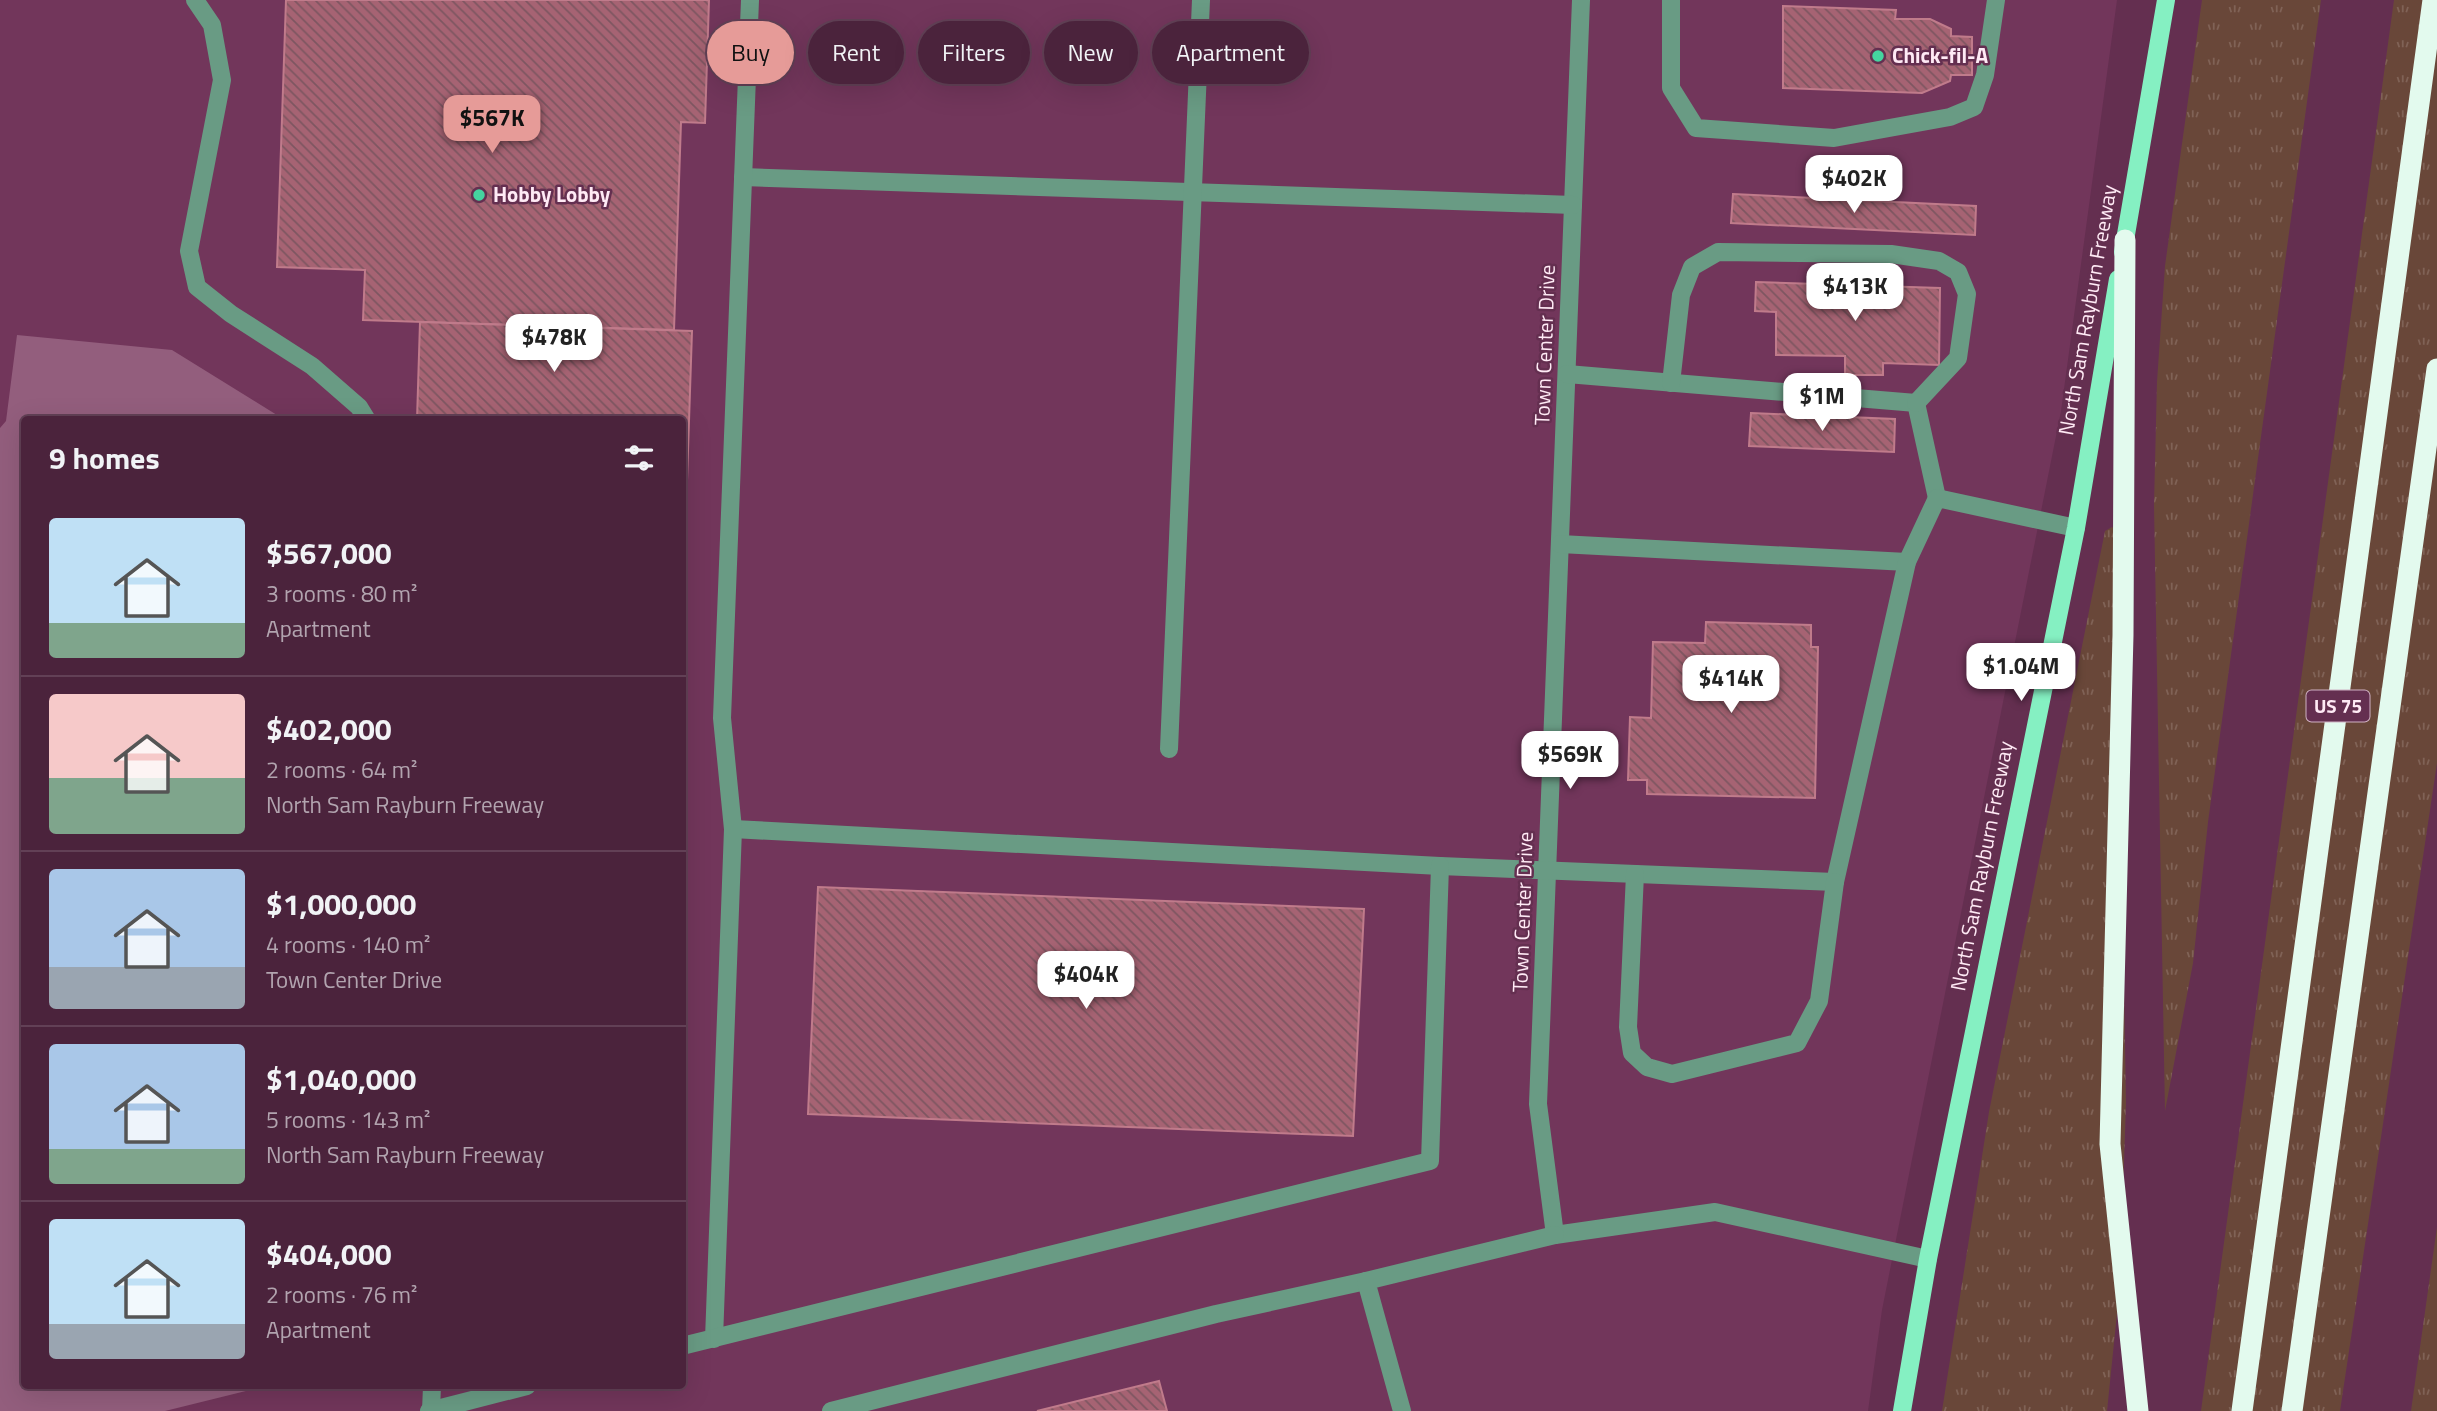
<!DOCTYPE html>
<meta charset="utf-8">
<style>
body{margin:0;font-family:"Titillium Web",sans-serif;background:#552f47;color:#f1f3f6;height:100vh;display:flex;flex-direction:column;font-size:26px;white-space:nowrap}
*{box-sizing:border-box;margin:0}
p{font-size:23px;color:#b2a4af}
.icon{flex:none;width:38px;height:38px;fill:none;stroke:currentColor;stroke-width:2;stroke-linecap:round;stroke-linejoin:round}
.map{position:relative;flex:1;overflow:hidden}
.details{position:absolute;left:21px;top:416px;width:665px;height:973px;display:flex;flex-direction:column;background:#4b233c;border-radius:7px;box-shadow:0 7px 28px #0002,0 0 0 2px #624056}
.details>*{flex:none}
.guide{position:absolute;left:707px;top:21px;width:665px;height:63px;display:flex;gap:14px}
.price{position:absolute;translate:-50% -60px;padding:0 16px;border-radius:14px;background:#fff;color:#222;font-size:23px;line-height:46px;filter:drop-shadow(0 2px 4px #0008)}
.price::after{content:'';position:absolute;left:50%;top:42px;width:21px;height:16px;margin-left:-10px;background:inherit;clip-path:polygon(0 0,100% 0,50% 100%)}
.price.on{background:#e69b98;color:#111}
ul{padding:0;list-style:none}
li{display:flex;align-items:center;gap:21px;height:175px;padding:0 28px}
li+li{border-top:2px solid #624056}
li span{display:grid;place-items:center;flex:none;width:196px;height:140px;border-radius:7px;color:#555}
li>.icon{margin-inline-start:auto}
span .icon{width:84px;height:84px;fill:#fffc;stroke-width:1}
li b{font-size:30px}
h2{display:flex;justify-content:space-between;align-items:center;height:84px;padding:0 28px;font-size:30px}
.chip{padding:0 24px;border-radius:32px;background:#4b233c;box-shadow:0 7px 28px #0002,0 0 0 2px #624056;font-size:24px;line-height:63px}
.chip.on{background:#e69b98;color:#111}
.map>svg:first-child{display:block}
</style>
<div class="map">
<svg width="2437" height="1411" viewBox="0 0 2437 1411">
<defs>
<pattern id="grass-tufts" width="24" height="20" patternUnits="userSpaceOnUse" patternTransform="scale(1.75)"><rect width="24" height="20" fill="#694739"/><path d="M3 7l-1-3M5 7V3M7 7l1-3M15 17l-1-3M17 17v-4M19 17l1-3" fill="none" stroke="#806256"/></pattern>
<pattern id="building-back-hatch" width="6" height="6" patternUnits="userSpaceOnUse" patternTransform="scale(1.75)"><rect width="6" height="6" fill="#a66373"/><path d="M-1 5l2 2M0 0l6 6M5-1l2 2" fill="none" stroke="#7e5661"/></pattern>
</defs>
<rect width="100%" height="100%" fill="#642f50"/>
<path fill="#72365b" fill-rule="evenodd" d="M0 0H2117L2061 411 1882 1310 1868 1411H0ZM24 420H682V1386H24Z"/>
<g fill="url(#grass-tufts)">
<polygon points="2202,0 2321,0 2208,822 2193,963 2165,1111 2154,505 2157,382 2165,266"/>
<polygon points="2394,0 2437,0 2437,763 2340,1411 2201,1411"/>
<polygon points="2112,527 2118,532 2120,757 2126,1103 2120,1284 2107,1411 1942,1411 1989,1112 2105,531"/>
<polygon points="2437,1227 2437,1411 2411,1411"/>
</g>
<polygon fill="#935e7d" points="17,335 172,350 285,420 24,420 24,1386 266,1386 165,1411 0,1411 0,428 6,421"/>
<g fill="url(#building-back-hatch)" stroke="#c07b8b" stroke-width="2">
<polygon points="286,0 709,0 705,123 681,122 674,330 363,320 365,270 277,267"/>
<polygon points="1783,6 1896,10 1895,19 1930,19 1951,29 1951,36 1972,37 1972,75 1951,75 1950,81 1922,93 1783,88"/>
<polygon points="1733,194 1976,206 1975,235 1731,223"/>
<polygon points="1756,282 1940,288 1939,365 1883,363 1883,375 1845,375 1845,356 1776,355 1776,312 1755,311"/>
<polygon points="420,322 692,331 687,481 682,480 682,420 417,420"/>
<polygon points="1751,413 1895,419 1894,452 1749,446"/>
<polygon points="1706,622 1811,625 1811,647 1818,647 1815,798 1647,794 1647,780 1628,780 1630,717 1651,718 1653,642 1705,643"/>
<polygon points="818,887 1364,909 1353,1136 808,1114"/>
<polygon points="1159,1381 1167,1411 1037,1411"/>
</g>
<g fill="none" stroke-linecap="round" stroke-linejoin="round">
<g stroke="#699b84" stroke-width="18">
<polyline points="195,0 212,25 222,80 189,251 197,287 231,314 312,366 359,407 367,420"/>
<polyline points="1581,0 1538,1104 1555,1235 1715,1212 1928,1259"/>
<polyline points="1671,0 1671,88 1696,128 1834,138 1950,117 1974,107 1985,75 1996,0"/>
<polyline points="743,177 1573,205"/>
<polyline points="1567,374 1916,403 1937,498"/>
<polyline points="1671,383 1681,295 1692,267 1718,252 1891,254 1939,261 1958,272 1967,294 1958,358 1916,403"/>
<polyline points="1560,544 1907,562"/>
<polyline points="1169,749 1201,0"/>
<polyline points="733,829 1440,866 1835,882 1907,562 1937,498 2076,528"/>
<polyline points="1635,874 1628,1027 1632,1053 1647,1067 1672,1074 1797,1043 1819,1001 1835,882"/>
<polyline points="714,1339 733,829 722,718 750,0"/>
<polyline points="682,1346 1430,1161 1440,866"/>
<polyline points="429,1411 527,1386"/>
<polyline points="431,1411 432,1386"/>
<polyline points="831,1411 1216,1314 1366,1281"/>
<polyline points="1402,1411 1366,1281 1555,1235"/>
</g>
<g stroke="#85f0c2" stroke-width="18">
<polyline points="2123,252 2166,0"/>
<polyline points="1902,1411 1928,1259 2076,528 2118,279"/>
</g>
<g stroke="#e3faee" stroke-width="21">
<polyline points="2125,240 2123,635 2110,1144 2138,1411"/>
<polyline points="2242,1411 2433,0"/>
<polyline points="2292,1411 2437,369"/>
</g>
</g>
<g fill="#45d49f" stroke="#642f50" stroke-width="2.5">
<circle cx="1878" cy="56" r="7"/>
<circle cx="479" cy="195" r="7"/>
</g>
<g text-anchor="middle" stroke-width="5" stroke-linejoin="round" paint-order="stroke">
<rect fill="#642f50" stroke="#d0b2c4" stroke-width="2" x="2306.5" y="690.5" width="63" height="31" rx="5"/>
<g font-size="19" font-weight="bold" fill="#ffeaf5">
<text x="2338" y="713">US 75</text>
</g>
<g font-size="21" font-weight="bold" fill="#ffeaf5" stroke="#642f50" text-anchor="start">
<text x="1892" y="63">Chick-fil-A</text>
<text x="493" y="202">Hobby Lobby</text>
</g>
<g font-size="21" fill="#ffeaf5" stroke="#642f50">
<text transform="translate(2088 310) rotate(-80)" y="7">North Sam Rayburn Freeway</text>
<text transform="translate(1545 345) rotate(-88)" y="7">Town Center Drive</text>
<text transform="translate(1982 866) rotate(-79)" y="7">North Sam Rayburn Freeway</text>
<text transform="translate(1523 912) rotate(-88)" y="7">Town Center Drive</text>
</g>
</g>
</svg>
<b class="price on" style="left:492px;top:155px">$567K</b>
<b class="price" style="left:1854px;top:215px">$402K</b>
<b class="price" style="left:1855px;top:323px">$413K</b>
<b class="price" style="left:554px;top:374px">$478K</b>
<b class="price" style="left:1822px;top:433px">$1M</b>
<b class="price" style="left:2021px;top:703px">$1.04M</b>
<b class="price" style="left:1731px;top:715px">$414K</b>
<b class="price" style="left:1570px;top:791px">$569K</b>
<b class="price" style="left:1086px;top:1011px">$404K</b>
<div class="guide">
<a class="chip on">Buy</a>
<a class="chip">Rent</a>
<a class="chip">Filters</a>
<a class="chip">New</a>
<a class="chip">Apartment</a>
</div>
<section class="details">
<h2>9 homes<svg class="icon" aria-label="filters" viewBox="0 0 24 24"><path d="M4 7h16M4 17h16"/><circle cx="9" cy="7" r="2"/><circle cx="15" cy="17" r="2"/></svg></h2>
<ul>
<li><span style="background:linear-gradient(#bfe0f5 75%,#7fa58c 0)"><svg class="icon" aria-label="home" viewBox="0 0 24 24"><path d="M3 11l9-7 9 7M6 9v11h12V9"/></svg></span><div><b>$567,000</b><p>3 rooms · 80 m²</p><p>Apartment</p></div></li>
<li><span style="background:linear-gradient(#f6c9c9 60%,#7fa58c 0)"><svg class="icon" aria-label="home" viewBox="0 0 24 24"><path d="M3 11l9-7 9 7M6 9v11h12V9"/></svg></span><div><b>$402,000</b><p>2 rooms · 64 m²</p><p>North Sam Rayburn Freeway</p></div></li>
<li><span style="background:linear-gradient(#a9c7e8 70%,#9aa5b1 0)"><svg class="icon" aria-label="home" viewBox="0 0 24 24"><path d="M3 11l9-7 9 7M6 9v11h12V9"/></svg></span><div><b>$1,000,000</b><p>4 rooms · 140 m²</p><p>Town Center Drive</p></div></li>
<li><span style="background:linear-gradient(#a9c7e8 75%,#7fa58c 0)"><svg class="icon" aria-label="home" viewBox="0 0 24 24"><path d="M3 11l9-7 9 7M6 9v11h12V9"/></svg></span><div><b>$1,040,000</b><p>5 rooms · 143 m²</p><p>North Sam Rayburn Freeway</p></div></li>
<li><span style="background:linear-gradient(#bfe0f5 75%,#9aa5b1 0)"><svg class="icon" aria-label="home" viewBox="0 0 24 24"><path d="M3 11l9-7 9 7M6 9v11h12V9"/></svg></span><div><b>$404,000</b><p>2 rooms · 76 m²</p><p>Apartment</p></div></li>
</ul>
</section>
</div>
